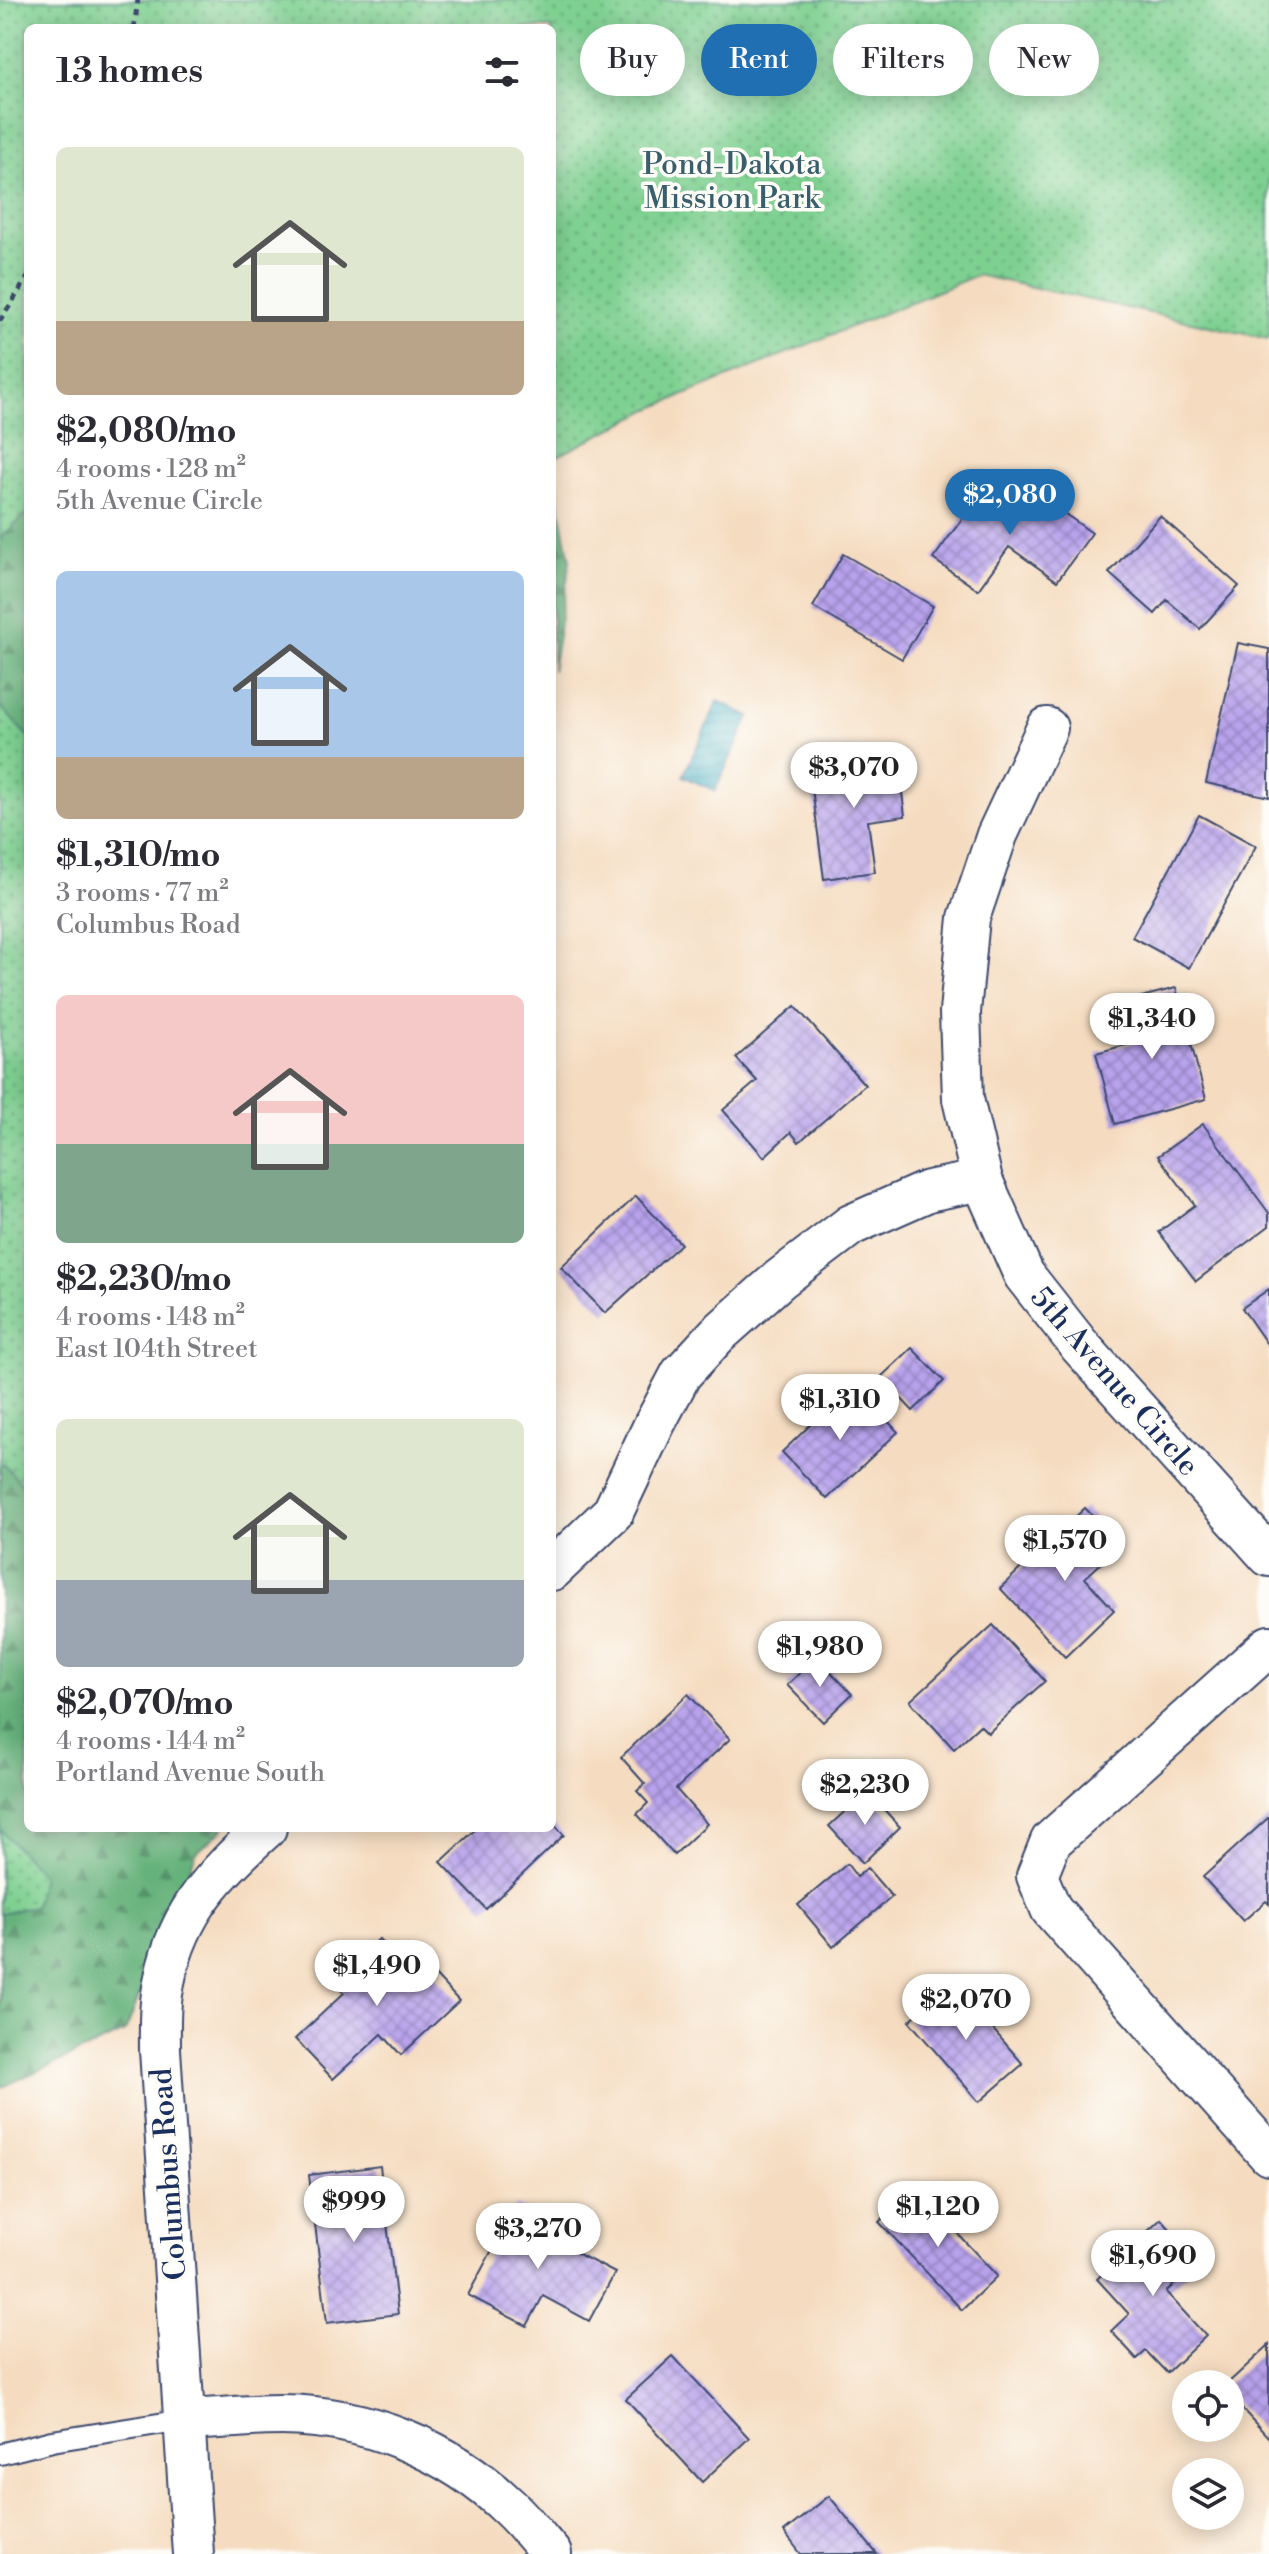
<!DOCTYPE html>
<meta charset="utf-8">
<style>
body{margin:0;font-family:"Libre Bodoni",serif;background:#f2f2f3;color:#2b2b33;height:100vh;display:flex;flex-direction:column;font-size:30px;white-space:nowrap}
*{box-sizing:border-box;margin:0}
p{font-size:26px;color:#7c7c81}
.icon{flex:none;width:44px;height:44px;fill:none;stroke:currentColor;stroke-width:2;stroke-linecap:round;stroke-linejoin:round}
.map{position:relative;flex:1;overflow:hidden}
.drawer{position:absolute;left:24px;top:24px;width:532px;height:1808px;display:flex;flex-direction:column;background:#fff;border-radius:12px;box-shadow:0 4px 20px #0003}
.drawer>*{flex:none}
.banner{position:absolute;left:580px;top:24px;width:568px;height:72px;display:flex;gap:16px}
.controls{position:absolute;left:1172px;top:2370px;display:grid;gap:16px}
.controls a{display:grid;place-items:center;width:72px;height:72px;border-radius:50%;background:#fff;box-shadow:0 4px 20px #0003;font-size:40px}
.price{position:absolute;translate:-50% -68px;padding:0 18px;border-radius:28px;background:#fff;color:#222;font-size:26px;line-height:52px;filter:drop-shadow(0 2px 4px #0008)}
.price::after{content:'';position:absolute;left:50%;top:48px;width:24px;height:18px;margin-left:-12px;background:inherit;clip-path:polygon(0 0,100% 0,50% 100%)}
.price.on{background:#1f6fb2;color:#fff}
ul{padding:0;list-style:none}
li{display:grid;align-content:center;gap:16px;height:424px;padding:0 32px}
li span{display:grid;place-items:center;height:248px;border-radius:12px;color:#555}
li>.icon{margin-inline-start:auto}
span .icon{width:144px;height:144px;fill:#fffc;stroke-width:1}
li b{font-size:34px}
h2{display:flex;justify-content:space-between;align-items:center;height:96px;padding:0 32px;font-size:34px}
.pill{padding:0 28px;border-radius:36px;background:#fff;box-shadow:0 4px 20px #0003;font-size:28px;line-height:72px}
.pill.on{background:#1f6fb2;color:#fff}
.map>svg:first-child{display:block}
</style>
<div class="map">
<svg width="1269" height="2554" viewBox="0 0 1269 2554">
<defs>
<pattern id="forest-firs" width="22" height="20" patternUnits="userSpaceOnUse" patternTransform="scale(2)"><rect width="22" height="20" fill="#66b27b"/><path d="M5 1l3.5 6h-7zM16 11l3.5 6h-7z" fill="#539168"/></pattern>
<pattern id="park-dots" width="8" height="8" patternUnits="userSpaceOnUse" patternTransform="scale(2)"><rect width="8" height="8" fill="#7ed091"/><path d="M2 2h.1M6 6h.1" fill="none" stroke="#66a97a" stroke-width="1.8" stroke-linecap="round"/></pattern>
<pattern id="water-rules" width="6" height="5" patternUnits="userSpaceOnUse" patternTransform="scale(2)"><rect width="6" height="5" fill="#41abc1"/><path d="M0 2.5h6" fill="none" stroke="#368ca0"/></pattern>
<pattern id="building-cross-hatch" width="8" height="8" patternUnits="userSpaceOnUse" patternTransform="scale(2)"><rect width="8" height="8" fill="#b8a2ec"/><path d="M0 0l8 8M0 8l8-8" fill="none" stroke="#9584c2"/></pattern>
</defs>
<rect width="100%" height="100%" fill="#fdfcf7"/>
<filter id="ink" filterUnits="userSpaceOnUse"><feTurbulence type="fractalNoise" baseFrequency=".0125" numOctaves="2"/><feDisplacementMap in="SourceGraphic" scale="16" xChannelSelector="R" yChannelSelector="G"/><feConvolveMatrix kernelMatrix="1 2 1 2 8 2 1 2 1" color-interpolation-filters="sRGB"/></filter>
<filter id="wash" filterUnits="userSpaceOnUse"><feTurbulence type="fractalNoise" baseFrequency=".006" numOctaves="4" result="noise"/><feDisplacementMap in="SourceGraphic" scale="32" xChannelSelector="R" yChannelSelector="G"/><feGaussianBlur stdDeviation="1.8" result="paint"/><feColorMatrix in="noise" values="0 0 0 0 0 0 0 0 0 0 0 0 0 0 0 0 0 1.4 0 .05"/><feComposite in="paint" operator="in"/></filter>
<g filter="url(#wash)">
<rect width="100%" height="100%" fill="#f5dcc0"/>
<g fill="url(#forest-firs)" stroke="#40706c" stroke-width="2">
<polygon points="0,0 28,28 28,1828 224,1828 196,1853 125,2032 0,2088"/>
<polygon points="552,465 570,561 552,671"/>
</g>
<g fill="url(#park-dots)" stroke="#4c8078" stroke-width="2">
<polygon points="0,0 1269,0 1269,339 977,275 648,410 552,459 552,28 28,28 28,512 0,539"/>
<polygon points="0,706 28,737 28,1490 3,1464 0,1466"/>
<polygon points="0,1829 42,1875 35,1906 0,1914"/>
</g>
<polygon fill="url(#water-rules)" stroke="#2e6d90" stroke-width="2" points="718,701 750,716 715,791 683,776"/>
<g id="blocks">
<g fill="url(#building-cross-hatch)">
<polygon points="991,479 1042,516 1051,504 1092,533 1057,581 1009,547 978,590 933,559"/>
<polygon points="1160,516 1239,586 1200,629 1167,600 1155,614 1109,573"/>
<polygon points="843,554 933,606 902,659 813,607"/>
<polygon points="1238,643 1269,649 1269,797 1206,783"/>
<polygon points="897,754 905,816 868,821 875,872 824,879 809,766"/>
<polygon points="1199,815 1256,846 1189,968 1132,937"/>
<polygon points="1176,988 1206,1099 1115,1124 1096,1053 1137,1042 1126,1001"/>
<polygon points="795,1006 865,1085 799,1142 791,1132 764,1157 723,1110 757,1081 736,1058"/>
<polygon points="1203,1124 1269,1213 1269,1226 1196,1281 1159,1232 1195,1205 1158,1156"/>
<polygon points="636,1196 681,1244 605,1313 561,1267"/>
<polygon points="1269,1289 1269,1347 1242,1308"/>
<polygon points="912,1348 944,1381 913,1411 881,1377"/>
<polygon points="853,1384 898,1432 827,1499 782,1452"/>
<polygon points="1085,1508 1121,1545 1085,1578 1114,1610 1065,1657 1000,1588"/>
<polygon points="993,1625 1045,1681 988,1733 980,1725 954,1749 910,1701"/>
<polygon points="817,1657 852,1694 823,1722 787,1685"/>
<polygon points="688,1694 730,1739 676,1789 707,1824 674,1855 637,1814 648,1803 637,1791 645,1784 621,1757"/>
<polygon points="867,1791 900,1827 863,1863 829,1826"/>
<polygon points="1269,1817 1269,1904 1266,1901 1243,1921 1203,1877"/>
<polygon points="552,1822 564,1835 486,1909 441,1862 477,1828 552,1828"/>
<polygon points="847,1864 857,1877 867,1868 892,1897 833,1947 798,1905"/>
<polygon points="379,1939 396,1957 408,1946 459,2001 401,2055 382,2034 333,2079 295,2039 344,1993 333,1982"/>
<polygon points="953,1983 1023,2064 979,2102 909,2021"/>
<polygon points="380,2166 398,2314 327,2323 309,2175"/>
<polygon points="915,2188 997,2276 962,2310 879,2222"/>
<polygon points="516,2205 573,2236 567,2248 615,2273 589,2321 543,2296 527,2326 468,2295"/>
<polygon points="1161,2219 1199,2261 1166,2292 1206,2336 1167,2373 1146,2351 1137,2359 1111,2331 1129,2314 1097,2279"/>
<polygon points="1269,2345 1269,2438 1230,2396 1230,2384 1227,2384"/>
<polygon points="673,2356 749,2438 702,2482 626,2399"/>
<polygon points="829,2496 877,2554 801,2554 784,2532"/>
</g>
</g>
</g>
<g filter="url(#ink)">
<use href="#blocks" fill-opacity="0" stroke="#3c496d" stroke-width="2"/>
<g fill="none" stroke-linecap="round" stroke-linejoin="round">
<defs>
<polyline id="service" points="0,2454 52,2441 183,2420"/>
<g id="minor">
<polyline points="1047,728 997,835 969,918 960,1012 963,1099 982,1180 1024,1275 1080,1346 1269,1556"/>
<polyline points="552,1570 613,1512 654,1425 681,1374 717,1335 780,1279 851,1225 928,1191 982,1180"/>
<polyline points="1269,1646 1051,1841 1037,1876 1051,1909 1269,2155"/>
<path d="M183 2420C216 2419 249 2415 282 2415 366 2416 449 2449 510 2508 525 2522 538 2539 551 2554"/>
<path d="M193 2554 160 2050C160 2032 159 2012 162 1994 173 1918 211 1877 266 1828"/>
</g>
</defs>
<use href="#service" stroke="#3c496d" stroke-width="24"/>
<use href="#minor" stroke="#3c496d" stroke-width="44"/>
<g stroke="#3c496d" stroke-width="5" stroke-dasharray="6 6" stroke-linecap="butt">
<polyline points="134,28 138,0"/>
<polyline points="0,321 28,277"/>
</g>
<use href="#service" stroke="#fff" stroke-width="20"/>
<use href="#minor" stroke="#fff" stroke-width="40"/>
</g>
</g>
<g text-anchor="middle" stroke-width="7" stroke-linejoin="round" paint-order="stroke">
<g font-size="30" fill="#395f6d" stroke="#fdfcf7">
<text x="732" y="174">Pond-Dakota<tspan x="732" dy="34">Mission Park</tspan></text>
</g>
<g font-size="30" fill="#1b2f5e" stroke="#fdfcf7">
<text transform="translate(1115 1381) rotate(49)" y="10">5th Avenue Circle</text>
<text transform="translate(168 2174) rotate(-94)" y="10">Columbus Road</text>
</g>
</g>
</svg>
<div class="controls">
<a><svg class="icon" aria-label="locate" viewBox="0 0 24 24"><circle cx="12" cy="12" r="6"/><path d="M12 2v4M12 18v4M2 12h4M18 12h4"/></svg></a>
<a><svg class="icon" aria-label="layers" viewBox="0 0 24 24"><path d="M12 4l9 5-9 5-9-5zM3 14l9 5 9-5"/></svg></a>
</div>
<b class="price on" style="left:1010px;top:537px">$2,080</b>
<b class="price" style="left:854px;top:810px">$3,070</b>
<b class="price" style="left:1152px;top:1061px">$1,340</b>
<b class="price" style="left:840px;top:1442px">$1,310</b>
<b class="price" style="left:1065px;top:1583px">$1,570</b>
<b class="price" style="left:820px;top:1689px">$1,980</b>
<b class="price" style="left:865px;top:1827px">$2,230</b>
<b class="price" style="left:377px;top:2008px">$1,490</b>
<b class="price" style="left:966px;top:2042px">$2,070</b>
<b class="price" style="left:354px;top:2244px">$999</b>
<b class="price" style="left:938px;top:2249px">$1,120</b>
<b class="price" style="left:538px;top:2271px">$3,270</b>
<b class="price" style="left:1153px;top:2298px">$1,690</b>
<div class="banner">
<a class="pill">Buy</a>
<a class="pill on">Rent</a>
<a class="pill">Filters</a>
<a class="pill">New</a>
</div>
<section class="drawer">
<h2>13 homes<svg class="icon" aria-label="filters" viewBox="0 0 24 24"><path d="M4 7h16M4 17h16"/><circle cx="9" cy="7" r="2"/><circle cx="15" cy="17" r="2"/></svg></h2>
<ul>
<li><span style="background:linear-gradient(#dfe7d0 70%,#b9a48a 0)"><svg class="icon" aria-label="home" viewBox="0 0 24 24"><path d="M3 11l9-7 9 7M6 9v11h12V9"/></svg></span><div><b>$2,080/mo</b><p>4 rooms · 128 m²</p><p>5th Avenue Circle</p></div></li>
<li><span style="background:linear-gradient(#a9c7e8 75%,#b9a48a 0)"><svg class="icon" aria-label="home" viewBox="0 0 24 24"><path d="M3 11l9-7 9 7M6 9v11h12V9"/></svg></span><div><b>$1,310/mo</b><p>3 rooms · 77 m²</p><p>Columbus Road</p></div></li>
<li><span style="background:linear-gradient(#f6c9c9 60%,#7fa58c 0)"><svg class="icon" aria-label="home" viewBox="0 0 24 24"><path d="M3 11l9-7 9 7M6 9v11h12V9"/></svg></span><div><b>$2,230/mo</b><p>4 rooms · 148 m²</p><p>East 104th Street</p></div></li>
<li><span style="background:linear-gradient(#dfe7d0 65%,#9aa5b1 0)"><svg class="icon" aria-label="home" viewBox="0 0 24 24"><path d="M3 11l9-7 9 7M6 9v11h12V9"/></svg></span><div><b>$2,070/mo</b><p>4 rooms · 144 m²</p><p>Portland Avenue South</p></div></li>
</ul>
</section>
</div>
